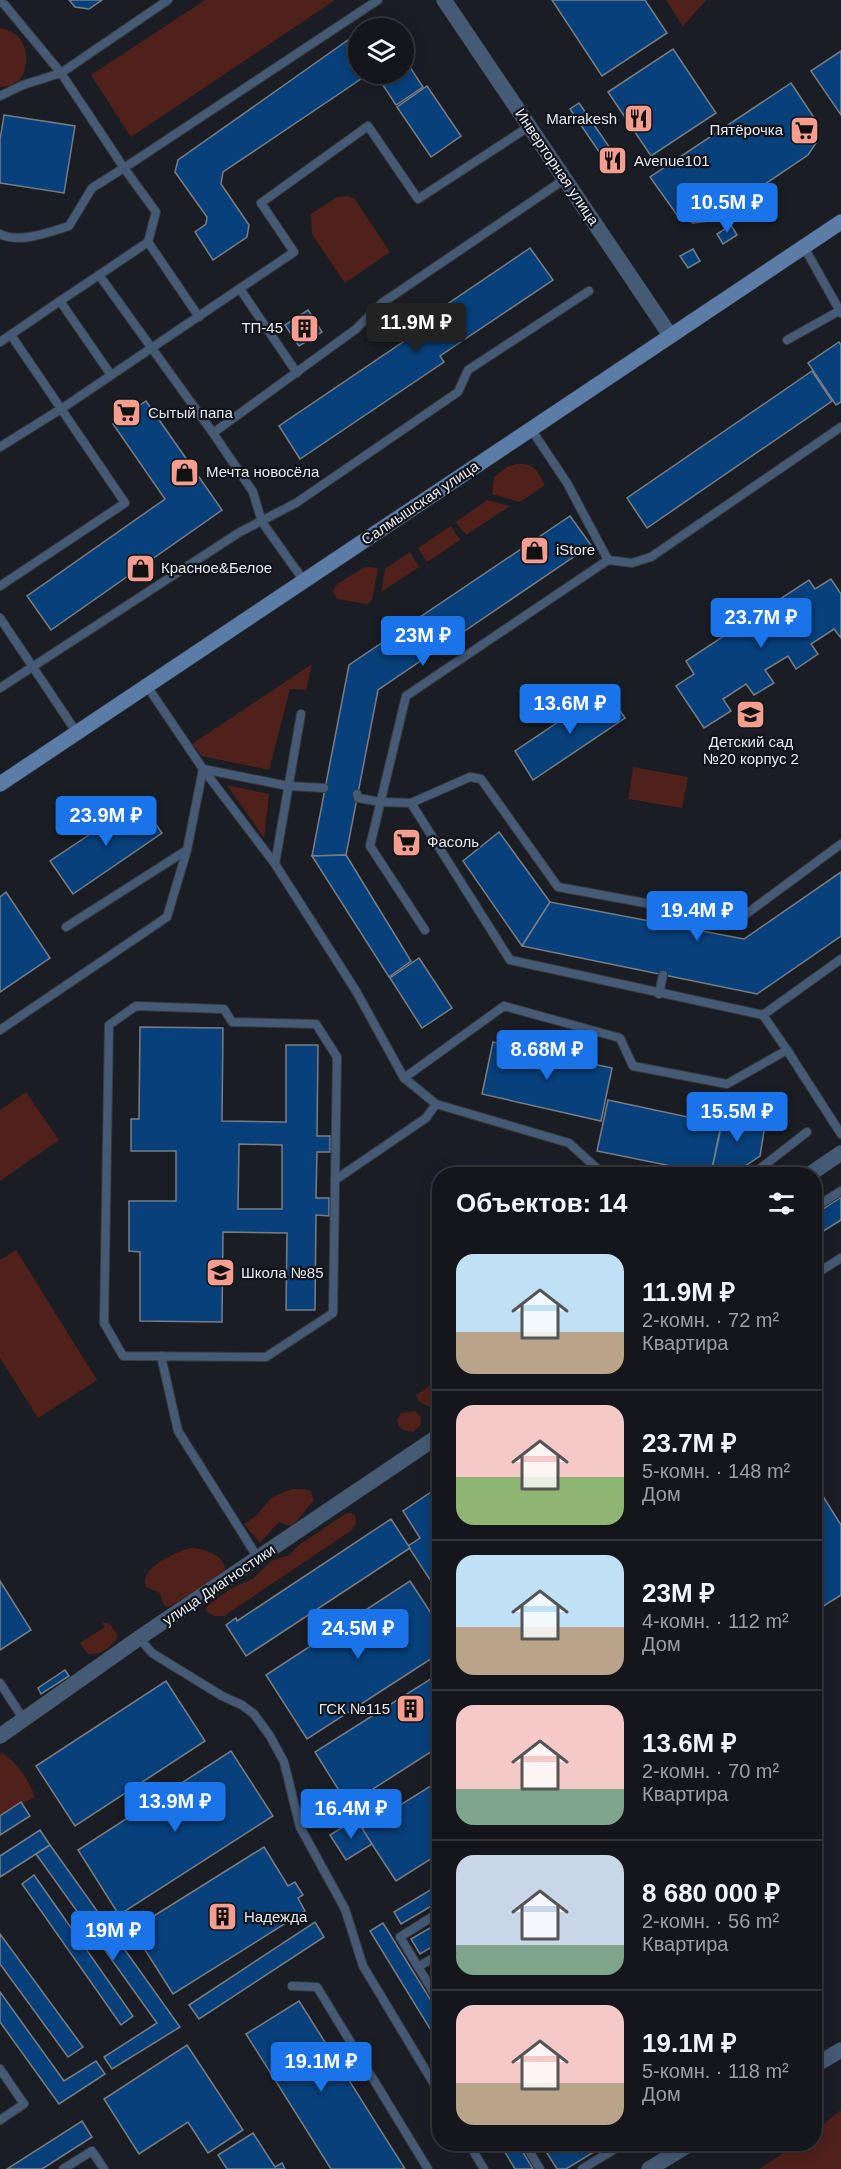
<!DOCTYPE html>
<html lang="ru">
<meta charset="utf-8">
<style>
body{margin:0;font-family:Arial,sans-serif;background:#212328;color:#f1f3f6;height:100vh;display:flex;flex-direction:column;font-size:22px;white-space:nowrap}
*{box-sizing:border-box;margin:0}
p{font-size:20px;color:#9d9fa3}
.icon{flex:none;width:33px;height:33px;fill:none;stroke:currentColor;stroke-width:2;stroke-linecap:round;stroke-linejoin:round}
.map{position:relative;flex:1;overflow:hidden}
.sheet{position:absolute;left:432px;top:1167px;width:390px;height:984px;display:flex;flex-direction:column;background:#14161b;border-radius:24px;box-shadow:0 3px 15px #0003,0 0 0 2px #33353a}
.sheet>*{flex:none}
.controls{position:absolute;left:348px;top:18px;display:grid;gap:12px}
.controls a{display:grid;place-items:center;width:66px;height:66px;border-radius:50%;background:#14161b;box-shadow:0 3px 15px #0003,0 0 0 2px #33353a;font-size:30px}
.price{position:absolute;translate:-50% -51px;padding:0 14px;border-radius:6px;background:#1a73e8;color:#fff;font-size:20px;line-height:39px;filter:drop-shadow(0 2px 3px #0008)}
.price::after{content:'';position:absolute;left:50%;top:36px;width:18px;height:14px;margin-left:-9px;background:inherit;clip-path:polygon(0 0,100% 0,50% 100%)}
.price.current{background:#222;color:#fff}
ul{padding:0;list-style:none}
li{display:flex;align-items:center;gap:18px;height:150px;padding:0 24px}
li+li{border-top:2px solid #33353a}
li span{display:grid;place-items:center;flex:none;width:168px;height:120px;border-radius:18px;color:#555}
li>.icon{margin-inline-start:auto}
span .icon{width:72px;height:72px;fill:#fffc;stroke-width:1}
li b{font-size:26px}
h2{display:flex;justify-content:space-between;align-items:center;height:72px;padding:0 24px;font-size:26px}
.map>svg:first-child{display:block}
</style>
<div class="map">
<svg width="841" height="2169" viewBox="0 0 841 2169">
<rect width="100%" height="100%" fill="#1a1e24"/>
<g fill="#50201a">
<polygon points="205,0 335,0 131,137 91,75"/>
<polygon points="666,0 706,0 683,26"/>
<path d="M0 28C9 30 19 34 23 44 29 55 27 77 14 84 10 86 4 86 0 87Z"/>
<polygon points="347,196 354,198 390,252 345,283 312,234 311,214 337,197"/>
<path d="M516 464C535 463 536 469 545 485L520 502 492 494 494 477 507 467Z"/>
<polygon points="487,500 510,506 466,535 456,522"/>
<polygon points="451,526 460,540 427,562 418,548"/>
<polygon points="410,552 419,567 381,592 385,569"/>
<polygon points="365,567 378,568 372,600 367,604 337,599 333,592 337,584"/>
<polygon points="312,664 306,690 290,689 269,770 202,756 192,744"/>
<polygon points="633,767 688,777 682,808 628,799"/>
<polygon points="227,785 269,794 264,838"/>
<polygon points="26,1092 59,1140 0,1181 0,1110"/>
<polygon points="16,1250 97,1380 38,1418 0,1358 0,1260"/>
<polygon points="439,1379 439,1411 419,1402 416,1395"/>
<path d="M415 1411 421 1417V1425L413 1432C404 1430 399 1430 397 1420L401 1413Z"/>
<polygon points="292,1489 305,1489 311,1492 314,1500 295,1523 291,1526 279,1522 260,1543 244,1524 256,1516 272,1497"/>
<polygon points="350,1513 355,1515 356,1523 352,1530 224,1616 214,1616 206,1611 207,1606 230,1589 253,1579 271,1561 289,1555 299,1545 345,1514"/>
<path d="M190 1548C203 1548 226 1555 225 1571L173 1605 166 1607 163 1603 160 1593 146 1587C139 1567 175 1553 190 1548Z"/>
<path d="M102 1622 110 1624 118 1636C112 1647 102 1655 88 1654L80 1643 105 1627Z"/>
<path d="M2 1753C18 1763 28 1779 35 1797L0 1816V1754Z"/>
<polygon points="841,2110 841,2169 760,2169 796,2144 814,2144 815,2131"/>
</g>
<g fill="#07407b" stroke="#787d85" stroke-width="1.5" fill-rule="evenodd">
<polygon points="69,0 102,0 89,9 75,7"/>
<polygon points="552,0 645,0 667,33 602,76"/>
<polygon points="358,33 358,74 404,74 404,58 423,87 396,105 377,76 367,75 223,172 221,184 249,225 247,237 213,260 195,232 206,224 207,217 175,172 178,160"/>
<polygon points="673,49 716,113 651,156 608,92"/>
<polygon points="841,51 841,115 811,71"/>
<polygon points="791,83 813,116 817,125 816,143 808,155 710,221 693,223 677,215 650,177"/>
<polygon points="427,86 461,136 431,157 397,107"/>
<polygon points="579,103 621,164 612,171 570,109"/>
<polygon points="4,115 75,126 64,193 0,183 0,140"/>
<polygon points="731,225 737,235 723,244 717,234"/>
<polygon points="530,248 553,280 440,356 444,362 300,459 279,426 419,331 415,326"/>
<polygon points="693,249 700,261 688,268 680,256"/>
<polygon points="308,310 322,332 299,346 285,325"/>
<polygon points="839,342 841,345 841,402 836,405 808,363"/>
<polygon points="812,371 832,401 647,528 627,498"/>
<polygon points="146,401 222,510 51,630 27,596 165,499 113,424"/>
<polygon points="570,516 591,545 378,690 346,855 312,856 349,665"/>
<polygon points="831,579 841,594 841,638 834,629 811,644 818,654 796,669 788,656 765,670 774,683 754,695 746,684 723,699 731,711 704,728 676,686 694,674 686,661 809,580 815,589"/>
<polygon points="606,690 625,718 533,780 515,751"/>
<polygon points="140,801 162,833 73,894 50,861"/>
<polygon points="499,832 550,902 522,946 463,861"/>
<polygon points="346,855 411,961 389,977 312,856"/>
<polygon points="841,872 841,936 757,994 522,946 550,902 744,939"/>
<polygon points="6,892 50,958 0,992 0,897"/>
<polygon points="419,958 452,1008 422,1028 390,978"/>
<path d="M140 1027 223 1028 222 1121 286 1122V1045H318L317 1136H330V1152H317L316 1198H329V1216L316 1215 315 1310H286L287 1233 223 1232 222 1322 140 1321V1252L129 1251V1201H176V1151H131V1119H139ZM239 1144 282 1145V1209H238Z"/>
<polygon points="493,1042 612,1068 601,1121 482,1094"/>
<polygon points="608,1100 721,1124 711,1174 597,1151"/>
<polygon points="725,1109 745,1112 747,1122 765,1125 760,1156 733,1174 711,1174"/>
<polygon points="841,1197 841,1220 814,1237 814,1215"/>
<polygon points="814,1482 841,1525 841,1595 814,1612"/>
<polygon points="440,1486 440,1527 433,1531 440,1541 440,1595 408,1546 420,1538 403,1511"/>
<polygon points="391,1519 410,1548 246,1656 226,1625 236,1618 237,1621"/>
<polygon points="0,1581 31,1630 0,1650"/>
<polygon points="410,1581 440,1627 440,1653 307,1739 266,1675"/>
<polygon points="65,1670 69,1676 41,1694 38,1688"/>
<polygon points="440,1673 440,1746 348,1805 315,1752"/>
<polygon points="166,1681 205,1741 75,1826 36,1766"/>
<polygon points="231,1751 273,1816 119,1915 78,1850"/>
<polygon points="440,1780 440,1853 396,1881 362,1829"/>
<polygon points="21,1802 30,1816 0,1835 0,1816"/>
<polygon points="356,1819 372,1844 346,1860 330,1835"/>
<polygon points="40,1830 50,1845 0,1877 0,1856"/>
<polygon points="50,1845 180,2027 112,2069 104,2057 157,2023 36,1854"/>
<polygon points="264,1847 288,1886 295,1882 303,1895 298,1898 305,1911 173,1994 140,1942 149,1936 141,1924"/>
<polygon points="34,1875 133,2016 121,2025 22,1884"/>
<polygon points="440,1884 440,1901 401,1924 394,1912"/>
<polygon points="315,1922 324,1937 199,2019 189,2005"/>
<polygon points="440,1922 440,1942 420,1954 411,1939"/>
<polygon points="383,1923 440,2015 440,2045 370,1931"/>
<polygon points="0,1934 83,2047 68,2057 0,1964"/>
<polygon points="0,1992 64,2081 96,2061 105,2074 59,2104 0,2022"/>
<polygon points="299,2001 405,2169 331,2169 246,2034"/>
<polygon points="187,2045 243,2130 208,2153 188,2122 139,2154 104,2099"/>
<polygon points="82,2121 92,2137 42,2169 7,2169"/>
<polygon points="253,2133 275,2167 282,2163 285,2169 227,2169 218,2155"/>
<polygon points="500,2144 518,2144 533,2169 515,2169"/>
<polygon points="544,2144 607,2144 566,2169 557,2169 542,2145"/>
</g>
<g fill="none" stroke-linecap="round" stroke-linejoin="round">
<defs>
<g id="service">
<polyline points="0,2 4,4 61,73 168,0"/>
<path d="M0 96 23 85 61 73 124 168 92 188 69 226C50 232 19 244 0 234"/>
<polyline points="148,242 99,275 213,433"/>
<polyline points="804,247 841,313"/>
<polyline points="240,289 297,373"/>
<polyline points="60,301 99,275"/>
<polyline points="199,317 148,242 156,212 124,168 378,0"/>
<polyline points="787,340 839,311"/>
<polyline points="0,342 60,301 111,375"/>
<polyline points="0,447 61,409 294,252 261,203 368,126 418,199 530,126"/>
<polyline points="608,560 632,563 651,557 841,427"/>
<polyline points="304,581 262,522 253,492 213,433 356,329 382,303 565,179"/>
<polyline points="0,586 125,503 11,335"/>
<polyline points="0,618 77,733"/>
<polyline points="147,686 203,769 288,786 324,788"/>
<polyline points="0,688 240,532 296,503 458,392 468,370 589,291"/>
<polyline points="301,714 275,864 356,991 404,1078 436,1104 569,1143 601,1172 613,1174"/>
<polyline points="203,769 275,864"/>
<polyline points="357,794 358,798 381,802 411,803 510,960 763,1015 841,959"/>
<polyline points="411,803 470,777 481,779 558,887 738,920 841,844"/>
<polyline points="673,925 676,908"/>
<polyline points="66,927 187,850"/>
<polyline points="425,930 370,846 406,696 608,560 567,483 531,429"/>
<polyline points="659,994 663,975"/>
<polygon points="136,1006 224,1009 232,1022 316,1024 337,1057 333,1313 266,1357 123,1356 104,1323 109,1025"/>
<polyline points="0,1030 167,917 187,850 203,769"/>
<polyline points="787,1050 841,1134"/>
<polyline points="404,1078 504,1006 620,1038 633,1066 727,1084 787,1050 763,1015"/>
<polyline points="753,1174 807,1132"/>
<polyline points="335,1180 426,1118 436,1104"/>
<polyline points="814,1208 841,1191"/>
<polyline points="814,1275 841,1258"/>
<polyline points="161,1356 178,1431 258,1558"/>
<polyline points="139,1638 152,1653 222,1696 242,1705 254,1714 270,1736 284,1762 300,1827 345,1909 363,1966 440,2094"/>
<polyline points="0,1683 24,1720"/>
<polyline points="440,1912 400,1937 440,2003"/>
<polyline points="418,1967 440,1954"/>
<polyline points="292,1986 317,1987 428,2169"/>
<polyline points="814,2025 815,2025"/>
<polyline points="0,2069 24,2104 0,2120"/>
<polyline points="469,2144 484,2169"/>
<polyline points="525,2144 540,2169"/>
<polyline points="63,2169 92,2151 104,2169"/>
<polyline points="582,2169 623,2144"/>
</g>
<g id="minor">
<polyline points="810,1174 841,1153"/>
<polyline points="0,1736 139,1638 440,1435"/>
</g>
<g id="tertiary">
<polyline points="444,0 670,335"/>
<polyline points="814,2066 841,2050"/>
<polyline points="649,2169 690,2144"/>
</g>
<polyline id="secondary" points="0,784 841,222"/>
</defs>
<use href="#service" stroke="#373a40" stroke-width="10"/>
<use href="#minor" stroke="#373a40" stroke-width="16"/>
<use href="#tertiary" stroke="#373a40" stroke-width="16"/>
<use href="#secondary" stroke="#373a40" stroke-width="16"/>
<use href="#service" stroke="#455a75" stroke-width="8"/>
<use href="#minor" stroke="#455a75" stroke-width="15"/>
<use href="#tertiary" stroke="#455a75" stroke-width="15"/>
<use href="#secondary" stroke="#5a7ca7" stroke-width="15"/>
</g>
<defs>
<symbol id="restaurant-square" viewBox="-11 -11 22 22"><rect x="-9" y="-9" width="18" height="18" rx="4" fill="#f59d8f" stroke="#11151b"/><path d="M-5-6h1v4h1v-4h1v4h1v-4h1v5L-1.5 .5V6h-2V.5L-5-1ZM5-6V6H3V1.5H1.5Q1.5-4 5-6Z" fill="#111"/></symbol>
<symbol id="supermarket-square" viewBox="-11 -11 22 22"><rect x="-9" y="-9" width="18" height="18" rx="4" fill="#f59d8f" stroke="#11151b"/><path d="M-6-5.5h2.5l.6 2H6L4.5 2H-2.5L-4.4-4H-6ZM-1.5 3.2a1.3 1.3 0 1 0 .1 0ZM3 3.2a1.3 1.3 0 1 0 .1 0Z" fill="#111"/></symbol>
<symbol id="building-square" viewBox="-11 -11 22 22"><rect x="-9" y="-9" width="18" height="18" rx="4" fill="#f59d8f" stroke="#11151b"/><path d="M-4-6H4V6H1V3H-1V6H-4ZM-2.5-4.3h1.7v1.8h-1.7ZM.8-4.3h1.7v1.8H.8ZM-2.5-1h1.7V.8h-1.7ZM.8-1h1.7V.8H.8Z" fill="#111"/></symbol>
<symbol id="shop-square" viewBox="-11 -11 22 22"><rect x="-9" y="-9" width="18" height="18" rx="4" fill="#f59d8f" stroke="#11151b"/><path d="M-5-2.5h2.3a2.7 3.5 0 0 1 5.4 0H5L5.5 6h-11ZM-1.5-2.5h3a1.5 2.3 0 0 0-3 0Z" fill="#111"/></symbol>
<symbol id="school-square" viewBox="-11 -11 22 22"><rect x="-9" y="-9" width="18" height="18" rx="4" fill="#f59d8f" stroke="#11151b"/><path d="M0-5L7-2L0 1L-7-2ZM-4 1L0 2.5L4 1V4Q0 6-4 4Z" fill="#111"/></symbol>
</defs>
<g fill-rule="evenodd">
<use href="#restaurant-square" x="622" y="102" width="33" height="33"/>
<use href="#supermarket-square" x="788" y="114" width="33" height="33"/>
<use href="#restaurant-square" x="596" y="144" width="33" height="33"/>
<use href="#building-square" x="288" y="312" width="33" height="33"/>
<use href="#supermarket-square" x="110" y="396" width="33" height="33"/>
<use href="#shop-square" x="168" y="456" width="33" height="33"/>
<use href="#shop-square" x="518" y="534" width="33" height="33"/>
<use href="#shop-square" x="124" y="552" width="33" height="33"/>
<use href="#school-square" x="734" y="698" width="33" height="33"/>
<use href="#supermarket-square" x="390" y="826" width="33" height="33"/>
<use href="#school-square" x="204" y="1256" width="33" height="33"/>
<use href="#building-square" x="394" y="1692" width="33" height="33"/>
<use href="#building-square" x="206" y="1900" width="33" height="33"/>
</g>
<g text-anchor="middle" stroke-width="4.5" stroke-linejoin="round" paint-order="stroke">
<g font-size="15" fill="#e6e9ed" stroke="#11151b" text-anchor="start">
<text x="617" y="124" text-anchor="end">Marrakesh</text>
<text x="783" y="135" text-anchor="end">Пятёрочка</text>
<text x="634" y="166">Avenue101</text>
<text x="283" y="333" text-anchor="end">ТП-45</text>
<text x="148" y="418">Сытый папа</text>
<text x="206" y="477">Мечта новосёла</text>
<text x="556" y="555">iStore</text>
<text x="161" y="573">Красное&amp;Белое</text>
<text x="751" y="747" text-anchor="middle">Детский сад<tspan x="751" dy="17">№20 корпус 2</tspan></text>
<text x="427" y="847">Фасоль</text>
<text x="241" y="1278">Школа №85</text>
<text x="390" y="1714" text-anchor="end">ГСК №115</text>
<text x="244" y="1922">Надежда</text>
</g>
<g font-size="15" fill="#e6e9ed" stroke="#11151b">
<text transform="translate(557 167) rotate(56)" y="5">Инверторная улица</text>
<text transform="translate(420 503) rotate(-34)" y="5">Салмышская улица</text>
<text transform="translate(219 1585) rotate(-34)" y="5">улица Диагностики</text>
</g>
</g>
</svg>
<div class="controls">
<a><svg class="icon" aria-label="layers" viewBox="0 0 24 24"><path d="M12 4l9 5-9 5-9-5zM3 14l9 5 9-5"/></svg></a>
</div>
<b class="price" style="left:727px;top:234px">10.5M ₽</b>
<b class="price current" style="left:416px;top:354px">11.9M ₽</b>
<b class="price" style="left:761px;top:649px">23.7M ₽</b>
<b class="price" style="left:423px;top:667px">23M ₽</b>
<b class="price" style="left:570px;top:735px">13.6M ₽</b>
<b class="price" style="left:106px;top:847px">23.9M ₽</b>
<b class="price" style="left:697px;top:942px">19.4M ₽</b>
<b class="price" style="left:547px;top:1081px">8.68M ₽</b>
<b class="price" style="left:737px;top:1143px">15.5M ₽</b>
<b class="price" style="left:358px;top:1660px">24.5M ₽</b>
<b class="price" style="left:175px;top:1833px">13.9M ₽</b>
<b class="price" style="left:351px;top:1840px">16.4M ₽</b>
<b class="price" style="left:113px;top:1962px">19M ₽</b>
<b class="price" style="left:321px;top:2093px">19.1M ₽</b>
<section class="sheet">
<h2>Объектов: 14<svg class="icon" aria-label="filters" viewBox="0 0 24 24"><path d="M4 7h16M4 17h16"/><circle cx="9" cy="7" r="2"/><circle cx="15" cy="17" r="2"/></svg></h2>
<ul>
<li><span style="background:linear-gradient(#bfe0f5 65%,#b9a48a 0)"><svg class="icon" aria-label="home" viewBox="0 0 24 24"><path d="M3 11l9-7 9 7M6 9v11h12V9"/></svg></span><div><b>11.9M ₽</b><p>2-комн. · 72 m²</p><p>Квартира</p></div></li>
<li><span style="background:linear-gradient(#f6c9c9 60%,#8fb573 0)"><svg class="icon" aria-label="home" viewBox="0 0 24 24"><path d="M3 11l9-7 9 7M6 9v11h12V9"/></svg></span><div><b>23.7M ₽</b><p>5-комн. · 148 m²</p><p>Дом</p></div></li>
<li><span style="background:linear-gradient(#bfe0f5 60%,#b9a48a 0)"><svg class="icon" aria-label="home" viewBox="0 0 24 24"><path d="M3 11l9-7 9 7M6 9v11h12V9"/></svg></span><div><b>23M ₽</b><p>4-комн. · 112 m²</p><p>Дом</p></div></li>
<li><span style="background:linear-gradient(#f6c9c9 70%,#7fa58c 0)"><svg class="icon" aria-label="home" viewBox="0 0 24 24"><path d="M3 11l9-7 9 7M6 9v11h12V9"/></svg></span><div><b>13.6M ₽</b><p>2-комн. · 70 m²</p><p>Квартира</p></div></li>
<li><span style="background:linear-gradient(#c9d6e8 75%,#7fa58c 0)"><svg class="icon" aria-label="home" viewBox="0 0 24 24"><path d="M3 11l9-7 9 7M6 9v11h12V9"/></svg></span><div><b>8 680 000 ₽</b><p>2-комн. · 56 m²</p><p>Квартира</p></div></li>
<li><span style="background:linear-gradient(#f6c9c9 65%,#b9a48a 0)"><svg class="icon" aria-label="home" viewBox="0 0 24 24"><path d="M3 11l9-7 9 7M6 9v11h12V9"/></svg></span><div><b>19.1M ₽</b><p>5-комн. · 118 m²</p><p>Дом</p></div></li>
</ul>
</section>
</div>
